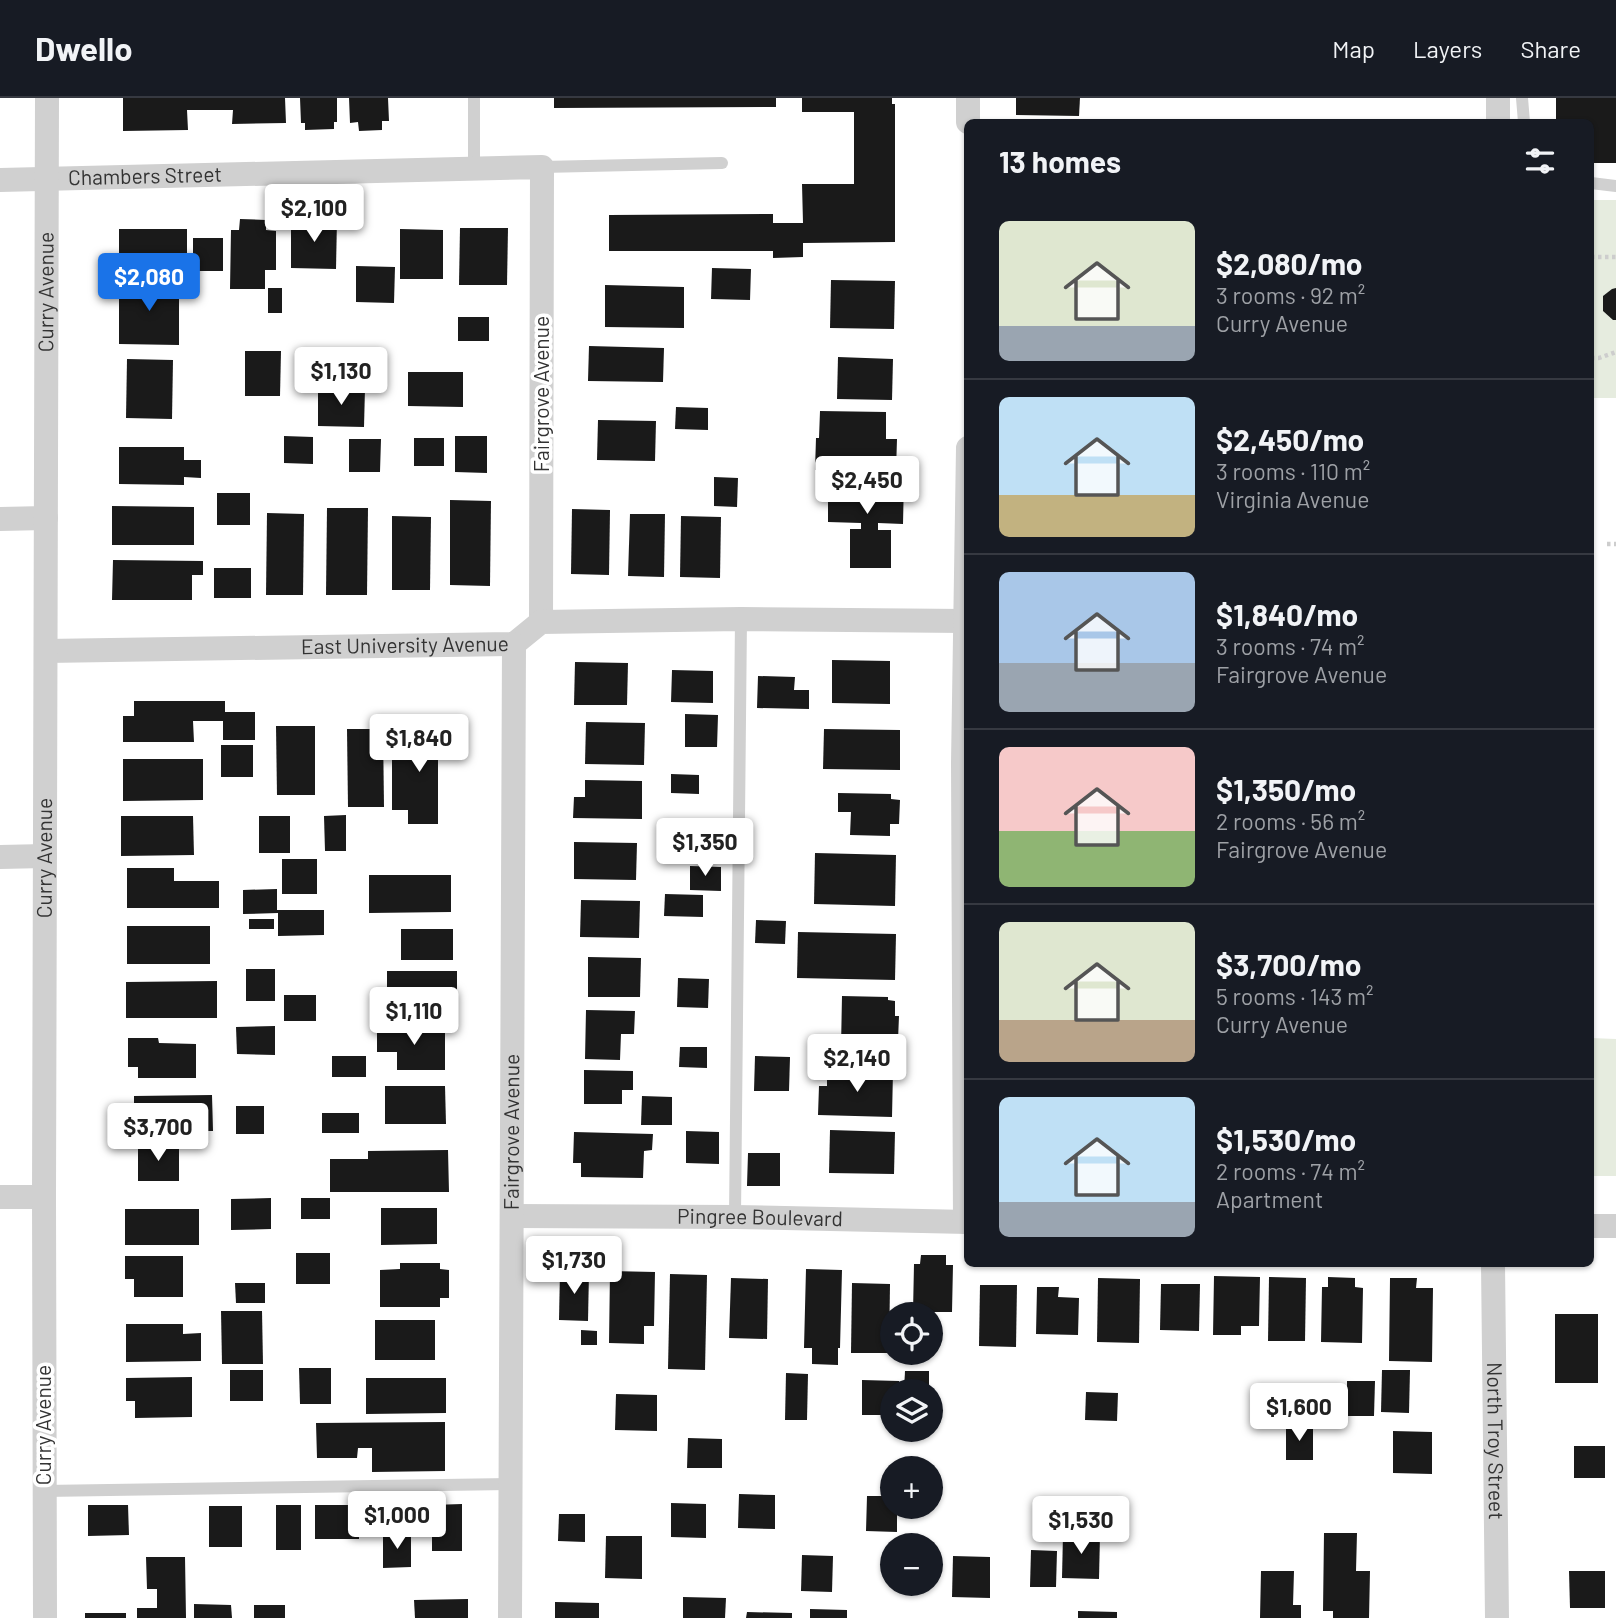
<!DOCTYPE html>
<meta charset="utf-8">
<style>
body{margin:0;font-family:Barlow,sans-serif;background:#242831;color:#f1f3f6;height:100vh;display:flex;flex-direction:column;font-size:26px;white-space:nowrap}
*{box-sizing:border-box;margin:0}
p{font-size:23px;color:#9ea1a6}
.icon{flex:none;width:38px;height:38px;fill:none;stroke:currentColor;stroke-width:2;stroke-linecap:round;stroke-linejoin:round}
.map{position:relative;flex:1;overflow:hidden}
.drawer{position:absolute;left:964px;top:21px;width:630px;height:1148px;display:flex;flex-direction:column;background:#171b24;border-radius:10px;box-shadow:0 2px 5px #0004}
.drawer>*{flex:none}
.fabs{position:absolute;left:880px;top:1204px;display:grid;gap:14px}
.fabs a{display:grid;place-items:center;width:63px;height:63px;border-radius:50%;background:#171b24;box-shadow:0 2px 5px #0004;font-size:35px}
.price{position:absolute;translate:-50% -60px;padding:0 16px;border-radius:7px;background:#fff;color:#222;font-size:23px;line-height:46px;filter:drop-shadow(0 2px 4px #0008)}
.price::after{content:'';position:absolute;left:50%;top:42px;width:21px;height:16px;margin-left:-10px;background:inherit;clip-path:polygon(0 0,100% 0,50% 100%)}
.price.selected{background:#1a73e8;color:#fff}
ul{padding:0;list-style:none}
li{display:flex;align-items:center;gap:21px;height:175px;padding:0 35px}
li+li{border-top:2px solid #363941}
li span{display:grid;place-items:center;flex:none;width:196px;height:140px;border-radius:10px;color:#555}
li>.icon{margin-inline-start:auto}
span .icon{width:84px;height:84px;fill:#fffc;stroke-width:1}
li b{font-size:30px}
h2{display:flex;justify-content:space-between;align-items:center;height:84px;padding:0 35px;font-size:30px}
header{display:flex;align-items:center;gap:42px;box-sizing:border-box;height:98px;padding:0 35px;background:#171b24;border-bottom:2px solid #363941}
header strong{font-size:33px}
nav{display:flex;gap:38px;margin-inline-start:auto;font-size:24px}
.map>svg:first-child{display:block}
</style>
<header>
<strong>Dwello</strong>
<nav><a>Map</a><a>Layers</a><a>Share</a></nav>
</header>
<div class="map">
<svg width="1616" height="1520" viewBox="0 0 1616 1520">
<rect width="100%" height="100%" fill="#fff"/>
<g fill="#e6ecdf">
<rect x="1591" y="102" width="25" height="198"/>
<polygon points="1591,940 1616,941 1616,1078 1591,1078"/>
</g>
<g fill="#1a1a1a">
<polygon points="123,0 285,0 286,25 232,26 233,12 187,12 188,32 123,33"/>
<polygon points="300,0 337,0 337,24 334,24 334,31 305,32 305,25 301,25"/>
<polygon points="349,0 388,0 389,23 382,23 382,32 359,33 358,24 350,25"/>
<polygon points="554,0 776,0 776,9 554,10"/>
<polygon points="802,0 892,0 892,6 895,6 895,144 803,145 803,159 773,160 773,153 609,153 609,117 773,116 773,125 803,125 802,86 854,86 854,14 802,14"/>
<polygon points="1016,0 1080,0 1079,18 1016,17"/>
<polygon points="1556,0 1616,0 1616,65 1591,65 1591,24 1556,24"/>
<polygon points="240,121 266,122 266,132 276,133 276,172 265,172 265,191 230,191 231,132 239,132"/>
<polygon points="291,121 337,121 336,171 291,170"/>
<polygon points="460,130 508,130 507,187 459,187"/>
<polygon points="119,131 187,131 187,171 119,170"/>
<polygon points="400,131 443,132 443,181 400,181"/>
<rect x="193" y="140" width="30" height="33"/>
<polygon points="356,168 395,169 394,205 356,204"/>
<polygon points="712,170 751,171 750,202 711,201"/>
<polygon points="831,182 895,183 894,231 830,230"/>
<polygon points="119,184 179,184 179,247 119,246"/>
<polygon points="605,187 684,189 684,230 605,229"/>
<rect x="268" y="190" width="14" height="25"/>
<polygon points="1616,190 1616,222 1613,222 1603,213 1603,198 1612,191"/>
<rect x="458" y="219" width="31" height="24"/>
<polygon points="589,248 664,250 663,284 588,283"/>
<polygon points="245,253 281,253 280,298 245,298"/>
<polygon points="838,259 893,261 892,302 837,301"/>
<polygon points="127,261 173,262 172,321 126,320"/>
<polygon points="408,274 463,274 463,309 408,308"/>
<polygon points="318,290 365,290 364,329 318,328"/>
<polygon points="676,309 708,310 708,332 675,331"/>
<polygon points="820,313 886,314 886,341 897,341 896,373 815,372 816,340 819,340"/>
<polygon points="598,322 656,323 655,363 597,362"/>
<polygon points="284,338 313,339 313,366 284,365"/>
<polygon points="455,338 487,338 487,375 455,374"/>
<rect x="414" y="340" width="30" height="28"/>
<polygon points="349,341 381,341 380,374 349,374"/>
<polygon points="119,349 184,349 184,362 201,362 201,380 184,379 184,387 119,386"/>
<polygon points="714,379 738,380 737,409 714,408"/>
<polygon points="828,380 904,381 903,426 878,425 878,432 891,432 891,470 850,470 850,431 861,431 861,425 828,424"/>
<rect x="217" y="395" width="33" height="32"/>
<polygon points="450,402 491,403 490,488 450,487"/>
<polygon points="112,408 194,409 194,447 112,447"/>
<polygon points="327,410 368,410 367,497 326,497"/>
<polygon points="572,411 610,412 609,477 571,476"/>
<polygon points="267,415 304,416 303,497 266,497"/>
<polygon points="630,416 665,416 664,479 628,478"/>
<polygon points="392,418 431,419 430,492 392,492"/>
<polygon points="681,418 721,419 720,480 680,479"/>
<polygon points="113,462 203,463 203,477 192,477 192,502 112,502"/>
<rect x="214" y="470" width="37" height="30"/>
<polygon points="832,562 890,563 890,606 832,605"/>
<polygon points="575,564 628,565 627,607 574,607"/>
<polygon points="672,572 713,573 713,605 671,604"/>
<polygon points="758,578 795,579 794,592 809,592 809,611 757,610"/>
<polygon points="134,603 225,603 225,614 255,614 255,642 223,642 223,623 193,623 194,644 123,644 123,618 134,618"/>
<polygon points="685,616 718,617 717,649 685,649"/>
<polygon points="586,624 645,625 644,667 585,666"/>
<polygon points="276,628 315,628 315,697 277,697"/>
<polygon points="347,631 383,631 384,709 348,709"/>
<polygon points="824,631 900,632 900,672 823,671"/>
<polygon points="411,632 450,632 450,661 438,661 438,726 408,726 408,712 392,712 392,643 411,643"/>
<rect x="221" y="647" width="32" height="32"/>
<polygon points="123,661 203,661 203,702 123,703"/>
<polygon points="671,676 699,677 699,696 671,695"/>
<polygon points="585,682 642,683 642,721 573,720 574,699 585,699"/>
<polygon points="838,695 891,696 891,701 900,702 899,726 890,726 890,738 850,737 851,714 838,714"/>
<polygon points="346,717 346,753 325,753 324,718"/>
<polygon points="121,718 193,718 194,757 121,758"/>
<rect x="259" y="718" width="31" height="37"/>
<polygon points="574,744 637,745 636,782 574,781"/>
<polygon points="815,755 896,757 895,808 814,806"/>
<rect x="282" y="761" width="35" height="35"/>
<polygon points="690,768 721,769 721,793 690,792"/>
<polygon points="127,770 174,770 174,783 219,783 219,810 127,810"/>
<polygon points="369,777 451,777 451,814 369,815"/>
<polygon points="277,791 277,812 324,812 324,837 278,838 278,815 243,816 243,792"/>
<polygon points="665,796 703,797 703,819 664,818"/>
<polygon points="581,802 640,803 639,840 580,839"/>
<rect x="249" y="821" width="25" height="10"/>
<polygon points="756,822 786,823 785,846 755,845"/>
<rect x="127" y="828" width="83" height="38"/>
<rect x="401" y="831" width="52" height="31"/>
<polygon points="798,834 896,836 895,882 797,880"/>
<polygon points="588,859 641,860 640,899 588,899"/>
<rect x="246" y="871" width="29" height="32"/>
<polygon points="387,873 457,873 457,909 387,910"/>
<polygon points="678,880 709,881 708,910 677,909"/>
<polygon points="217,883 217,920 126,920 126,884"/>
<rect x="284" y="897" width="32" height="26"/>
<polygon points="842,898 888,899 888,902 895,903 895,918 899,918 898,942 887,942 887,946 864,945 865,951 841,950"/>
<polygon points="586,912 635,913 634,936 621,936 620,962 585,961"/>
<polygon points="275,928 275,957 237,956 236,929"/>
<polygon points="377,929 445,929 445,972 397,972 397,954 377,954"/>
<polygon points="128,940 158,940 159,945 196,946 196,980 138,980 138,969 128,969"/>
<polygon points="680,949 707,949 707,970 679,969"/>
<rect x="332" y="958" width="34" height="21"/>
<polygon points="755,958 790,959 789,993 754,993"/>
<polygon points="827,971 893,973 892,1019 818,1017 819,988 827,988"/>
<polygon points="584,972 633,973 633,992 622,992 622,1006 584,1006"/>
<polygon points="385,988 445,988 446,1026 385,1026"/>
<polygon points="212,997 213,1033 156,1033 156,1013 134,1013 134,998"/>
<polygon points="642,998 672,999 672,1027 641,1027"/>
<rect x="236" y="1008" width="28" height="28"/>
<rect x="322" y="1015" width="37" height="20"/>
<polygon points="830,1032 895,1034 894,1076 829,1075"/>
<polygon points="686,1033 719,1034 719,1066 686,1065"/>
<polygon points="574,1034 653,1036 652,1052 644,1053 643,1080 581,1079 581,1065 573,1065"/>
<rect x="138" y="1047" width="41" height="36"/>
<polygon points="448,1052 449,1094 330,1094 330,1061 368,1061 368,1053"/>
<polygon points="748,1055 780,1055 780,1088 747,1088"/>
<polygon points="271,1100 271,1131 231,1132 231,1101"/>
<rect x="301" y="1100" width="29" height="21"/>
<polygon points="381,1110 437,1110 437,1146 381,1147"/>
<rect x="125" y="1111" width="74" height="36"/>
<rect x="296" y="1155" width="34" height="31"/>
<polygon points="921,1157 946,1157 946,1167 953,1167 952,1214 913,1214 914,1166 920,1166"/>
<polygon points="125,1158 183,1158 183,1199 134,1199 134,1181 125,1181"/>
<polygon points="400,1165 440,1165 440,1171 449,1172 449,1200 440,1200 440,1209 380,1209 380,1172 400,1171"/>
<polygon points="806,1171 842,1172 840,1250 838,1250 838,1267 812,1266 812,1250 804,1250"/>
<polygon points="560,1172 589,1173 588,1223 559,1222"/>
<polygon points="610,1173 655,1174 654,1228 644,1228 644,1246 609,1245"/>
<polygon points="670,1176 707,1177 705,1272 668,1271"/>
<polygon points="1214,1178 1260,1179 1259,1228 1241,1228 1241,1237 1213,1237"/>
<polygon points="1269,1179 1306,1180 1305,1243 1268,1243"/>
<polygon points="1328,1179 1355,1180 1355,1189 1363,1190 1362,1245 1321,1244 1322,1189 1328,1189"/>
<polygon points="731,1180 768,1181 767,1241 729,1240"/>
<polygon points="1098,1180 1140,1181 1139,1245 1097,1244"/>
<polygon points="1390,1180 1417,1180 1416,1190 1433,1190 1432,1264 1389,1263"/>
<polygon points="235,1185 265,1185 265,1205 236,1205"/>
<polygon points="852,1185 890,1186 889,1255 851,1255"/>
<polygon points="1161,1186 1200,1186 1199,1233 1160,1232"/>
<polygon points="980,1187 1017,1187 1016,1249 979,1248"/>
<polygon points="1037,1189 1059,1189 1058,1199 1079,1200 1078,1237 1036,1236"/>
<polygon points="221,1213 262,1213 263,1266 222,1266"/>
<rect x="1555" y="1216" width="43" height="69"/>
<rect x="375" y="1222" width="60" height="40"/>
<polygon points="126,1226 183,1226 183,1236 201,1235 201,1263 126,1264"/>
<polygon points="581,1232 597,1233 597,1247 581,1247"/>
<polygon points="299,1270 331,1270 331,1306 300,1306"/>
<rect x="230" y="1272" width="33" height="31"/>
<polygon points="1382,1272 1410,1272 1409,1315 1381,1314"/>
<polygon points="905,1273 929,1273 929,1293 904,1293"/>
<polygon points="786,1275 808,1276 807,1322 785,1322"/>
<polygon points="192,1279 192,1319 135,1320 135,1303 126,1303 126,1280"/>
<polygon points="366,1280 446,1280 446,1315 366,1316"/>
<polygon points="862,1282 899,1283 899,1293 892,1293 892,1317 862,1317"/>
<polygon points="1347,1283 1375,1283 1374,1318 1347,1318"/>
<polygon points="1086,1294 1118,1295 1117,1323 1085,1322"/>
<polygon points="616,1296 657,1297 657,1333 615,1332"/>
<polygon points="445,1324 445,1373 372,1374 372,1350 358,1350 357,1360 317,1360 316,1325"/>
<polygon points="1286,1327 1313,1328 1313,1362 1286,1362"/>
<polygon points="1393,1333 1432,1334 1432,1376 1393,1375"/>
<polygon points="688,1340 722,1341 722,1370 687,1370"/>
<rect x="1574" y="1348" width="31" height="32"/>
<polygon points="739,1396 775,1397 775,1431 738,1430"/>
<polygon points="867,1398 892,1398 892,1409 897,1409 897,1434 866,1433"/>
<polygon points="671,1405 706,1406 706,1440 671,1439"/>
<polygon points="462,1406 462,1453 432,1453 432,1407"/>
<polygon points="88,1407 128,1407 129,1437 88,1438"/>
<rect x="276" y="1407" width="25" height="45"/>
<rect x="315" y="1407" width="44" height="34"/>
<rect x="209" y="1408" width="33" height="41"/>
<polygon points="559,1416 585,1416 585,1444 558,1443"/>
<polygon points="1324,1435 1357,1435 1356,1473 1370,1473 1369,1520 1333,1520 1333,1513 1323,1513"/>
<polygon points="411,1436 411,1469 383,1470 383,1437"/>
<polygon points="1063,1436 1100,1437 1099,1481 1062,1480"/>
<polygon points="606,1438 642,1438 642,1481 605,1480"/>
<polygon points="1031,1452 1057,1453 1056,1489 1030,1489"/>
<polygon points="802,1457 833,1458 832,1494 801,1493"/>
<polygon points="953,1458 990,1459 990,1500 952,1499"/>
<polygon points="146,1459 185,1459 186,1520 137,1520 137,1510 157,1510 157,1491 147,1491"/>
<polygon points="1261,1473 1294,1473 1293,1507 1301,1507 1301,1520 1260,1520"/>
<polygon points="1569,1473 1605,1473 1605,1510 1570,1510"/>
<polygon points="683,1499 726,1500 725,1520 683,1520"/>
<polygon points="468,1501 468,1520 415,1520 414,1502"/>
<polygon points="555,1504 599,1505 599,1520 555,1520"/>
<polygon points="194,1506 231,1507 232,1520 194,1520"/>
<rect x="254" y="1507" width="31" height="13"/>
<polygon points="810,1511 847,1512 847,1520 810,1520"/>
<polygon points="1078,1513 1117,1514 1117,1520 1078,1520"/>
<polygon points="747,1514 792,1515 792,1520 746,1520"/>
<rect x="85" y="1515" width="41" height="5"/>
</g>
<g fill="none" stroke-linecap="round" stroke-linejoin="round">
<g stroke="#cdcdcd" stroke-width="4.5" stroke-dasharray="3.5 3.5" stroke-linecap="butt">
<polyline points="1591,159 1616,159"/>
<polyline points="1591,260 1599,260 1616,254"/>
<polyline points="1607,446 1616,446"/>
</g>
<g stroke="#d0d0d0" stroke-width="12">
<polyline points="474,0 474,70"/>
<polyline points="1522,0 1524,24"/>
<polyline points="542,69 722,65"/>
<polyline points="1591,85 1616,88"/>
<polyline points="735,1119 741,521"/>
<polyline points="44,1393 511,1386"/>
</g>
<g stroke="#d0d0d0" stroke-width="24">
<polyline points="968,0 968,24"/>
<polyline points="1498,24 1498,0"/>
<path id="s1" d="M0 82 542 69 541 524"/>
<polyline points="0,421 46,420"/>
<path id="s2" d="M46 553 514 546 541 524 741 521 965 523"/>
<polyline points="0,759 45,758"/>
<polyline points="0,1099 44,1099"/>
<path id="s3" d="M512 1118 735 1119 968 1124"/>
<polyline points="965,1124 963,665 968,350"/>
<polyline points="1591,1128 1616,1128"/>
<path id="s4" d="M1493 1166 1497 1520"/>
<path id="s5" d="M45 1520 44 1099 47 0"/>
<path id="s6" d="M510 1520 514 546"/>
</g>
</g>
<g text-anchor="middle" stroke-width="7" stroke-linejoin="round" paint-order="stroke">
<g font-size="21" fill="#333" stroke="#fff">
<text dy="7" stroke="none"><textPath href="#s1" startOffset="145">Chambers Street</textPath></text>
<text dy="7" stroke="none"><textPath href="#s5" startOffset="1326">Curry Avenue</textPath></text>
<text transform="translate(542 296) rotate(-90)" y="7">Fairgrove Avenue</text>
<text dy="7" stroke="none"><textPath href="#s2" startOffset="359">East University Avenue</textPath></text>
<text dy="7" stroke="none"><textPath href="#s5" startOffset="760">Curry Avenue</textPath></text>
<text dy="7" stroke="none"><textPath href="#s6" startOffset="486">Fairgrove Avenue</textPath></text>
<text dy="7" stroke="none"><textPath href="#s3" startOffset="248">Pingree Boulevard</textPath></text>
<text transform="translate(44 1327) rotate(-90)" y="7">Curry Avenue</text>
<text dy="7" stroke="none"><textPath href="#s4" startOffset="177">North Troy Street</textPath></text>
</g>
</g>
</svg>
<div class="fabs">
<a><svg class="icon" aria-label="locate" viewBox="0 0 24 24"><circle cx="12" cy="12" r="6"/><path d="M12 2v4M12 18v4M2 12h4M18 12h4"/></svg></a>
<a><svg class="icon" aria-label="layers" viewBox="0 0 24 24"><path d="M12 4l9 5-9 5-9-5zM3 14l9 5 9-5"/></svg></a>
<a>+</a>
<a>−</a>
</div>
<b class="price" style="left:314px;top:146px">$2,100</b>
<b class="price selected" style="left:149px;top:215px">$2,080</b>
<b class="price" style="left:341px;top:309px">$1,130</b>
<b class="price" style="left:867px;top:418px">$2,450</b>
<b class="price" style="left:419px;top:676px">$1,840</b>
<b class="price" style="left:705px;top:780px">$1,350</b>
<b class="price" style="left:414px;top:949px">$1,110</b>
<b class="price" style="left:857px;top:996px">$2,140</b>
<b class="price" style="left:158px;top:1065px">$3,700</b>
<b class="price" style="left:574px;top:1198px">$1,730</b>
<b class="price" style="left:1299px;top:1345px">$1,600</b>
<b class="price" style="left:397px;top:1453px">$1,000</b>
<b class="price" style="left:1081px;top:1458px">$1,530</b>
<section class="drawer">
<h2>13 homes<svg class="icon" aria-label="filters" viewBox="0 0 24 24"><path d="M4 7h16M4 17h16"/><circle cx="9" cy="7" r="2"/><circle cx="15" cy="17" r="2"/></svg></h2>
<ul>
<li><span style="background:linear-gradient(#dfe7d0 75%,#9aa5b1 0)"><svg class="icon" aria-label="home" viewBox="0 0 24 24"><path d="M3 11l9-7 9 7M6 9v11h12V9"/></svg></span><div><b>$2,080/mo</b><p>3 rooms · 92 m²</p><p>Curry Avenue</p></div></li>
<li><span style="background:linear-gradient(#bfe0f5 70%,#c2b280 0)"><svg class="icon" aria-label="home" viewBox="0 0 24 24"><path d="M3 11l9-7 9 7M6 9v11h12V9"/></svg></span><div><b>$2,450/mo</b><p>3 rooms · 110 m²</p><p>Virginia Avenue</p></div></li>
<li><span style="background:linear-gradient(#a9c7e8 65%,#9aa5b1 0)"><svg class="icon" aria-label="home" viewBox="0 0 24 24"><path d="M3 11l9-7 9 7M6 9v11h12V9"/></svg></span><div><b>$1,840/mo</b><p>3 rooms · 74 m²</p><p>Fairgrove Avenue</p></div></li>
<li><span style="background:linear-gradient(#f6c9c9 60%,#8fb573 0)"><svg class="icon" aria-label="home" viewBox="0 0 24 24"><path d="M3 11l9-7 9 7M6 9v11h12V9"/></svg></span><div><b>$1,350/mo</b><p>2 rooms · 56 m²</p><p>Fairgrove Avenue</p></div></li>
<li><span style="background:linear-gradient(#dfe7d0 70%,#b9a48a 0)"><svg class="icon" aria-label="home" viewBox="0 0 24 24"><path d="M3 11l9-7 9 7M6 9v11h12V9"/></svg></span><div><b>$3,700/mo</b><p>5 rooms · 143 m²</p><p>Curry Avenue</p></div></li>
<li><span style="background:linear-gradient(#bfe0f5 75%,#9aa5b1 0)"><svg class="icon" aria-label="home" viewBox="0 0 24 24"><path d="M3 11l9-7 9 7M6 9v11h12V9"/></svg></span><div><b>$1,530/mo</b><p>2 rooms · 74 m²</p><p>Apartment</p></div></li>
</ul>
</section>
</div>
